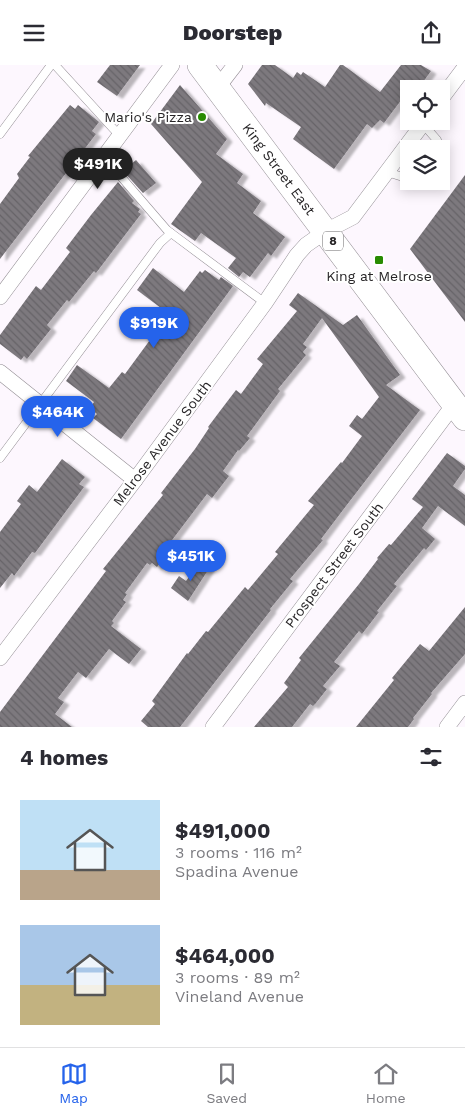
<!DOCTYPE html>
<meta charset="utf-8">
<style>
body{margin:0;font-family:"Work Sans",sans-serif;background:#f7f7f7;color:#2b2b33;height:100vh;display:flex;flex-direction:column;font-size:19px;white-space:nowrap}
*{box-sizing:border-box;margin:0}
p{font-size:16px;color:#7c7c81}
.icon{flex:none;width:28px;height:28px;fill:none;stroke:currentColor;stroke-width:2;stroke-linecap:round;stroke-linejoin:round}
.map{position:relative;height:662px;overflow:hidden}
.details{display:flex;flex-direction:column;background:#fff;flex:1}
.details>*{flex:none}
.buttons{position:absolute;left:400px;top:15px;display:grid;gap:10px}
.buttons a{display:grid;place-items:center;width:50px;height:50px;border-radius:0px;background:#fff;box-shadow:0 2px 12px #0003;font-size:25px}
.price{position:absolute;translate:-50% -42px;padding:0 11px;border-radius:18px;background:#2563eb;color:#fff;font-size:16px;line-height:32px;filter:drop-shadow(0 1px 2px #0008)}
.price::after{content:'';position:absolute;left:50%;top:30px;width:15px;height:11px;margin-left:-8px;background:inherit;clip-path:polygon(0 0,100% 0,50% 100%)}
.price.on{background:#222;color:#fff}
ul{padding:0;list-style:none}
li{display:flex;align-items:center;gap:15px;height:125px;padding:0 20px}
li span{display:grid;place-items:center;flex:none;width:140px;height:100px;border-radius:0px;color:#555}
li>.icon{margin-inline-start:auto}
span .icon{width:60px;height:60px;fill:#fffc;stroke-width:1}
li b{font-size:21px}
h2{display:flex;justify-content:space-between;align-items:center;height:60px;padding:0 20px;font-size:21px}
header{display:flex;justify-content:space-between;align-items:center;height:65px;padding:0 20px;background:#fff;font-size:22px;font-weight:800}
.tabs{display:flex;justify-content:space-around;align-items:center;height:70px;border-top:1px solid #e1e1e2;background:#fff;font-size:14px;color:#7c7c81}
.tabs a{display:grid;justify-items:center;gap:2px}
.tabs .on{color:#2563eb}
.map>svg:first-child{display:block}
</style>
<header><svg class="icon" aria-label="menu" viewBox="0 0 24 24"><path d="M4 6h16M4 12h16M4 18h16"/></svg>Doorstep<svg class="icon" aria-label="share" viewBox="0 0 24 24"><path d="M12 15V3M7 8l5-5 5 5M5 13v7h14v-7"/></svg></header>
<div class="map">
<svg width="465" height="662" viewBox="0 0 465 662">
<defs>
<pattern id="building-back-hatch" width="6" height="6" patternUnits="userSpaceOnUse" patternTransform="scale(1.25)"><rect width="6" height="6" fill="#7d797e"/><path d="M-1 5l2 2M0 0l6 6M5-1l2 2" fill="none" stroke="#666367"/></pattern>
<filter id="shadow"><feDropShadow dx="5.5" dy="3" stdDeviation="1" flood-color="#0004"/></filter>
</defs>
<rect width="100%" height="100%" fill="#fdf7fe"/>
<g fill="url(#building-back-hatch)" filter="url(#shadow)">
<polygon points="110,0 140,0 117,31 97,17"/>
<polygon points="262,0 275,0 293,13 297,7 301,10 303,7 325,22 340,0 343,0 380,27 401,0 421,0 431,6 423,17 421,16 415,24 409,24 409,32 405,37 402,34 384,58 380,55 372,63 367,59 334,104 293,74 301,62 266,38 265,41 248,19"/>
<polygon points="180,20 227,74 216,89 243,109 237,118 261,136 253,148 285,172 271,191 268,188 250,212 243,207 239,212 228,203 236,193 201,168 195,176 171,159 202,117 151,59"/>
<polygon points="70,40 75,44 78,40 99,57 92,66 96,69 0,194 0,139 19,113 17,109 30,92 28,91"/>
<polygon points="136,95 156,118 143,128 123,106"/>
<polygon points="465,110 465,257 410,184"/>
<polygon points="118,117 134,136 132,138 140,144 138,147 141,149 96,208 94,206 69,237 67,235 47,260 51,264 27,294 24,291 21,295 0,279 0,270 36,221 41,225 70,187 66,183 91,150"/>
<polygon points="153,203 184,227 200,206 202,208 205,205 219,215 221,212 233,221 121,374 93,353 97,349 90,343 94,337 66,316 77,300 109,323 122,307 125,309 169,249 137,225"/>
<polygon points="298,228 343,260 357,250 400,310 386,320 420,345 346,441 321,474 323,475 290,514 293,516 270,544 271,545 180,662 148,662 141,656 155,639 152,636 187,588 188,589 206,566 208,567 245,522 248,525 278,489 275,487 314,440 308,436 341,397 342,398 362,371 349,361 357,350 362,354 379,332 322,253 303,279 307,282 303,287 306,290 278,324 280,326 247,371 250,373 239,386 238,385 223,406 229,411 212,433 207,429 166,483 169,485 157,502 152,498 150,500 147,498 125,528 127,529 123,535 126,537 112,556 114,558 111,561 141,584 129,599 109,584 86,613 78,607 58,633 64,637 55,649 72,662 0,662 0,647 106,506 103,504 163,430 161,428 195,384 209,363 208,362 220,346 236,325 241,329 263,299 257,294 297,246 289,240"/>
<polygon points="447,388 465,401 465,404 453,421 465,430 465,461 438,441 422,463 435,474 426,485 424,483 394,519 397,521 377,546 379,547 362,569 359,566 334,597 340,601 323,621 327,624 316,638 313,641 310,639 292,662 254,662 288,622 284,618 301,595 299,593 359,519 378,494 377,493 389,479 391,480 423,442 412,434"/>
<polygon points="62,394 85,412 79,419 84,422 35,488 32,487 14,511 12,508 0,523 0,467 21,439 17,436 29,420 37,427"/>
<polygon points="201,496 210,502 188,536 171,523 179,511 186,516"/>
<polygon points="465,542 465,589 431,628 432,629 413,653 414,654 408,662 356,662 394,615 392,613 420,579 429,586"/>
</g>
<g fill="none" stroke-linecap="round" stroke-linejoin="round">
<defs>
<g id="service">
<polyline points="55,0 119,70"/>
<polyline points="423,59 437,75 440,84"/>
<polyline points="0,69 51,0"/>
<polyline points="104,92 167,165 265,238"/>
<polyline points="387,107 409,114"/>
<polyline points="0,393 160,178 171,168"/>
</g>
<g id="minor">
<polyline points="218,22 235,0"/>
<polyline points="441,34 465,2"/>
<polyline points="0,232 172,0"/>
<polyline points="0,307 135,415"/>
<polyline points="0,593 135,415 265,238 297,190 306,180 326,166 353,152 425,56"/>
<polyline points="213,662 455,338"/>
<polyline points="447,662 465,638"/>
</g>
<polyline id="primary" points="200,0 465,353"/>
</defs>
<use href="#service" stroke="#938e94" stroke-width="9"/>
<use href="#minor" stroke="#938e94" stroke-width="16"/>
<use href="#primary" stroke="#938e94" stroke-width="26"/>
<use href="#service" stroke="#fff" stroke-width="8"/>
<use href="#minor" stroke="#fff" stroke-width="15"/>
<use href="#primary" stroke="#fff" stroke-width="25"/>
</g>
<g fill="#288b01" stroke="#fff" stroke-width="2">
<circle cx="202" cy="52" r="5"/>
<rect x="374" y="190" width="10" height="10" rx="2.5"/>
</g>
<g text-anchor="middle" stroke-width="4" stroke-linejoin="round" paint-order="stroke">
<rect fill="#fff" stroke="#686668" stroke-width="1" x="323" y="166.5" width="20" height="19" rx="4"/>
<g font-size="12" font-weight="bold" fill="#272527">
<text x="333" y="180">8</text>
</g>
<g font-size="14" fill="#272527" stroke="#fff" text-anchor="end">
<text x="192" y="57">Mario's Pizza</text>
<text x="379" y="216" text-anchor="middle">King at Melrose</text>
</g>
<g font-size="14" fill="#272527" stroke="#fff">
<text transform="translate(279 104) rotate(53)" y="5">King Street East</text>
<text transform="translate(162 378) rotate(-53)" y="5">Melrose Avenue South</text>
<text transform="translate(334 500) rotate(-53)" y="5">Prospect Street South</text>
</g>
</g>
</svg>
<div class="buttons">
<a><svg class="icon" aria-label="locate" viewBox="0 0 24 24"><circle cx="12" cy="12" r="6"/><path d="M12 2v4M12 18v4M2 12h4M18 12h4"/></svg></a>
<a><svg class="icon" aria-label="layers" viewBox="0 0 24 24"><path d="M12 4l9 5-9 5-9-5zM3 14l9 5 9-5"/></svg></a>
</div>
<b class="price on" style="left:98px;top:125px">$491K</b>
<b class="price" style="left:154px;top:284px">$919K</b>
<b class="price" style="left:58px;top:373px">$464K</b>
<b class="price" style="left:191px;top:517px">$451K</b>
</div>
<section class="details">
<h2>4 homes<svg class="icon" aria-label="filters" viewBox="0 0 24 24"><path d="M4 7h16M4 17h16"/><circle cx="9" cy="7" r="2"/><circle cx="15" cy="17" r="2"/></svg></h2>
<ul>
<li><span style="background:linear-gradient(#bfe0f5 70%,#b9a48a 0)"><svg class="icon" aria-label="home" viewBox="0 0 24 24"><path d="M3 11l9-7 9 7M6 9v11h12V9"/></svg></span><div><b>$491,000</b><p>3 rooms · 116 m²</p><p>Spadina Avenue</p></div></li>
<li><span style="background:linear-gradient(#a9c7e8 60%,#c2b280 0)"><svg class="icon" aria-label="home" viewBox="0 0 24 24"><path d="M3 11l9-7 9 7M6 9v11h12V9"/></svg></span><div><b>$464,000</b><p>3 rooms · 89 m²</p><p>Vineland Avenue</p></div></li>
</ul>
</section>
<nav class="tabs">
<a class="on"><svg class="icon" aria-label="map" viewBox="0 0 24 24"><path d="M3 6l6-2 6 2 6-2v14l-6 2-6-2-6 2zM9 4v14M15 6v14"/></svg>Map</a>
<a><svg class="icon" aria-label="saved" viewBox="0 0 24 24"><path d="M7 4h10v16l-5-4-5 4z"/></svg>Saved</a>
<a><svg class="icon" aria-label="home" viewBox="0 0 24 24"><path d="M3 11l9-7 9 7M6 9v11h12V9"/></svg>Home</a>
</nav>
